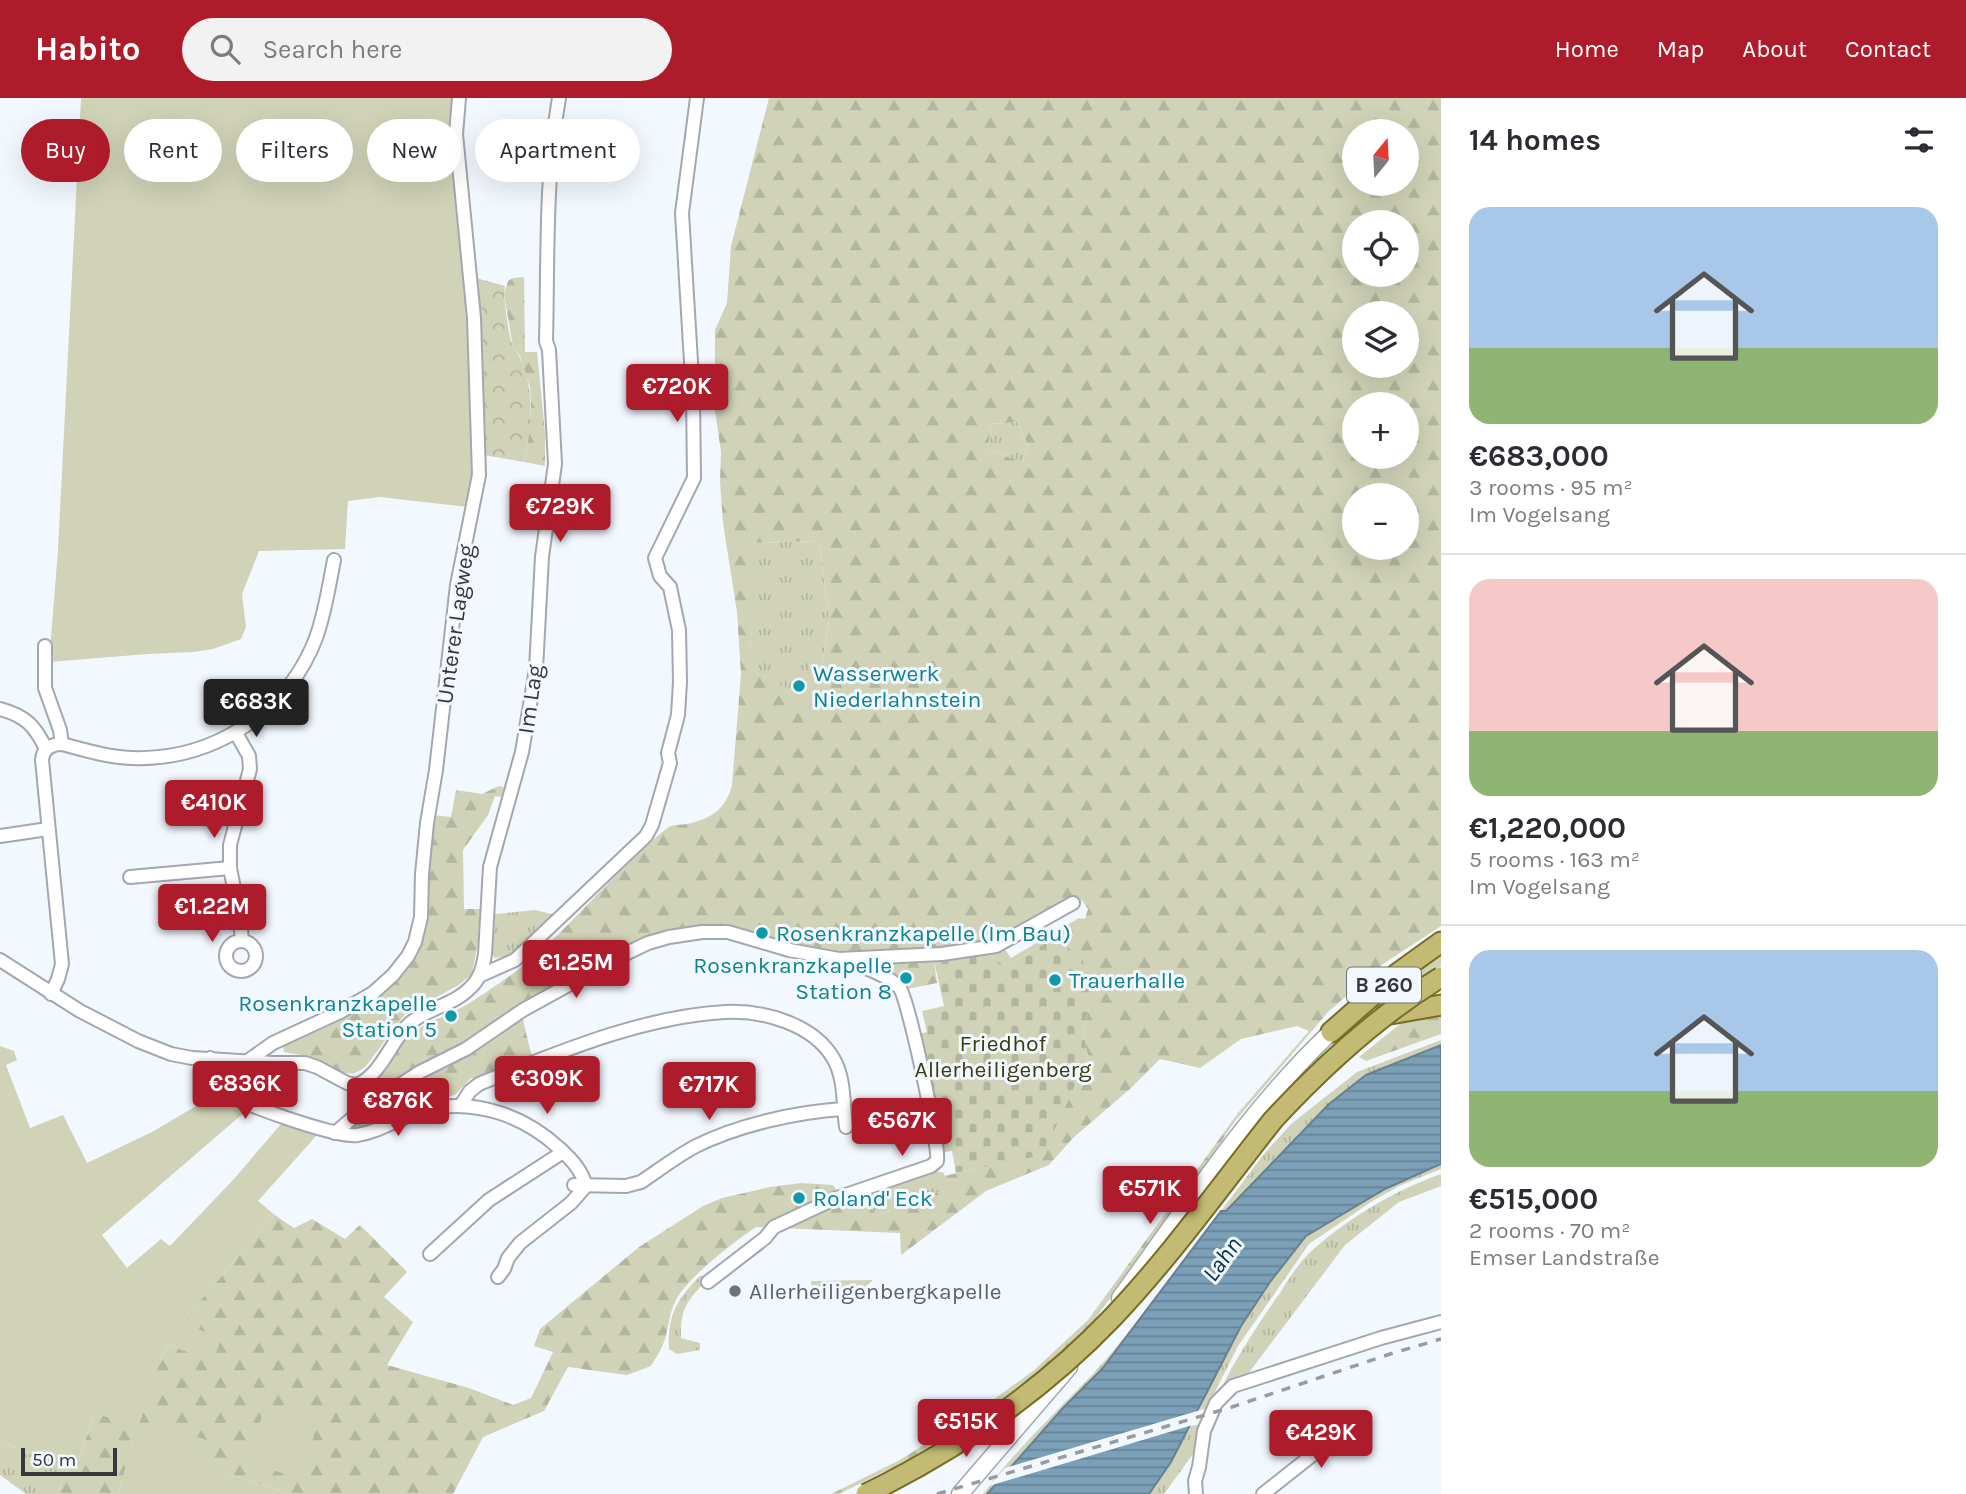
<!DOCTYPE html>
<meta charset="utf-8">
<style>
body{margin:0;font-family:Karla,sans-serif;background:#f2f2f3;color:#2b2b33;height:100vh;display:flex;flex-direction:column;font-size:26px;white-space:nowrap}
*{box-sizing:border-box;margin:0}
p{font-size:23px;color:#7c7c81}
.icon{flex:none;width:38px;height:38px;fill:none;stroke:currentColor;stroke-width:2;stroke-linecap:round;stroke-linejoin:round}
.map{position:relative;flex:1;overflow:hidden}
.side{display:flex;flex-direction:column;background:#fff;width:525px}
.side>*{flex:none}
.banner{position:absolute;left:21px;top:21px;width:665px;height:63px;display:flex;gap:14px}
.needle{width:46px;rotate:18deg}
.fabs{position:absolute;left:1342px;top:21px;display:grid;gap:14px}
.fabs a{display:grid;place-items:center;width:77px;height:77px;border-radius:50%;background:#fff;box-shadow:0 7px 28px #0002;font-size:35px}
.scale{position:absolute;left:21px;bottom:18px;width:96px;box-sizing:border-box;padding-left:7px;border:4px solid #35373a;border-top:0;font-size:19px;line-height:24px;white-space:nowrap;color:#35373a;-webkit-text-stroke:5px #f3f8ff;paint-order:stroke}
.price{position:absolute;translate:-50% -60px;padding:0 16px;border-radius:7px;background:#ae1b2a;color:#fff;font-size:23px;line-height:46px;filter:drop-shadow(0 2px 4px #0008)}
.price::after{content:'';position:absolute;left:50%;top:42px;width:21px;height:16px;margin-left:-10px;background:inherit;clip-path:polygon(0 0,100% 0,50% 100%)}
.price.active{background:#222;color:#fff}
ul{padding:0;list-style:none}
li{display:grid;align-content:center;gap:14px;height:371px;padding:0 28px}
li+li{border-top:2px solid #e1e1e2}
li span{display:grid;place-items:center;height:217px;border-radius:21px;color:#555}
li>.icon{margin-inline-start:auto}
span .icon{width:126px;height:126px;fill:#fffc;stroke-width:1}
li b{font-size:30px}
h2{display:flex;justify-content:space-between;align-items:center;height:84px;padding:0 28px;font-size:30px}
.tag{padding:0 24px;border-radius:32px;background:#fff;box-shadow:0 7px 28px #0002;font-size:24px;line-height:63px}
.tag.active{background:#ae1b2a;color:#fff}
header{display:flex;align-items:center;gap:42px;box-sizing:border-box;height:98px;padding:0 35px;background:#ae1b2a;color:#fff}
header strong{font-size:33px}
nav{display:flex;gap:38px;margin-inline-start:auto;font-size:24px}
.search{width:490px;height:63px;background:#f2f2f3;display:flex;align-items:center;gap:18px;box-sizing:border-box;padding:0 24px;border-radius:38px;color:#7c7c81;font-size:26px}
main{display:flex;flex:1;min-height:0}
.map>svg:first-child{display:block}
</style>
<header>
<strong>Habito</strong>
<div class="search"><svg class="icon" aria-label="search" viewBox="0 0 24 24"><circle cx="10" cy="10" r="6"/><path d="M15 15l6 6"/></svg>Search here</div>
<nav><a>Home</a><a>Map</a><a>About</a><a>Contact</a></nav>
</header>
<main>
<div class="map">
<svg width="1441" height="1396" viewBox="0 0 1441 1396">
<defs>
<pattern id="grass-tufts" width="24" height="20" patternUnits="userSpaceOnUse" patternTransform="scale(1.75)"><rect width="24" height="20" fill="#d0d3b7"/><path d="M3 7l-1-3M5 7V3M7 7l1-3M15 17l-1-3M17 17v-4M19 17l1-3" fill="none" stroke="#b3b69e"/></pattern>
<pattern id="forest-firs" width="22" height="20" patternUnits="userSpaceOnUse" patternTransform="scale(1.75)"><rect width="22" height="20" fill="#d0d3b7"/><path d="M5 1l3.5 6h-7zM16 11l3.5 6h-7z" fill="#b3b69e"/></pattern>
<pattern id="cemetery-stones" width="16" height="16" patternUnits="userSpaceOnUse" patternTransform="scale(1.75)"><rect width="16" height="16" fill="#d0d3b7"/><path d="M2 7V4a2 2 0 0 1 4 0v3zM10 15v-3a2 2 0 0 1 4 0v3z" fill="#b3b69e"/></pattern>
<pattern id="park-crowns" width="20" height="18" patternUnits="userSpaceOnUse" patternTransform="scale(1.75)"><rect width="20" height="18" fill="#d0d3b7"/><path d="M2 6a3 3 0 1 1 6 0M12 15a3 3 0 1 1 6 0" fill="none" stroke="#b3b69e"/></pattern>
<pattern id="water-rules" width="6" height="5" patternUnits="userSpaceOnUse" patternTransform="scale(1.75)"><rect width="6" height="5" fill="#7ca0b7"/><path d="M0 2.5h6" fill="none" stroke="#668396"/></pattern>
</defs>
<rect width="100%" height="100%" fill="#f3f8ff"/>
<g fill="url(#grass-tufts)">
<polygon points="1018,324 1028,348 1023,364 988,352 991,326"/>
<polygon points="819,443 829,522 823,562 805,601 751,571 749,445"/>
<polygon points="535,812 555,817 508,858 494,860 492,853 495,816"/>
<polygon points="1441,851 1441,868 1373,916 1351,921"/>
<polygon points="1441,942 1441,947 1366,977 1329,1006 1226,1113 1221,1113 1264,1056 1291,1026 1357,974"/>
<polygon points="1441,1066 1441,1071 1399,1088 1371,1104 1309,1146 1238,1248 1207,1310 1199,1313 1221,1265 1241,1228 1270,1184 1306,1138 1385,1091"/>
<polygon points="932,1072 944,1075 948,1092 892,1107 892,1111 874,1118 860,1113 856,1098"/>
<path d="M1441 1076V1088L1399 1104 1345 1147 1245 1280 1223 1292 1221 1291C1237 1258 1258 1226 1280 1195 1290 1179 1301 1161 1316 1149 1352 1118 1396 1092 1441 1076Z"/>
<path d="M1187 1159 1102 1271 1063 1310 987 1396H983C1015 1352 1054 1316 1092 1277 1126 1240 1156 1198 1187 1159Z"/>
<path d="M701 1177 706 1183C687 1203 680 1211 681 1240L700 1245V1252L677 1256 669 1251C667 1216 678 1200 701 1177Z"/>
<polygon points="1201,1326 1196,1352 1164,1396 1149,1396 1171,1364 1191,1328"/>
<polygon points="0,1343 31,1356 43,1352 72,1363 57,1396 26,1396 0,1377"/>
</g>
<g fill="url(#forest-firs)" fill-rule="evenodd">
<path d="M769 0H1441V828L1383 866 1328 914 1235 1023 1171 1118 1089 1229 1043 1271 989 1311 909 1361 839 1396H831L898 1363 975 1315 1033 1273 1088 1222 1238 1015 1309 933 1297 928 1241 941 1200 970 1160 961 1131 990 1073 1040 1049 1067 986 1093 901 1157 900 1135 756 1129C735 1143 687 1180 676 1202 668 1216 669 1234 662 1249 659 1255 655 1261 651 1268L627 1277 568 1269 544 1313 483 1339 453 1396H290L231 1377 203 1365 138 1328 118 1396H57L72 1363 77 1365 95 1316 160 1262 169 1247 213 1263 183 1225 190 1214 275 1117 294 1130 312 1121 345 1141 360 1127 407 1174 384 1199 413 1224 387 1267 469 1290 513 1307 531 1300 553 1254 534 1248 540 1231 639 1149 703 1108 722 1100 770 1089 801 1085 833 1087 838 1094 854 1089 860 1112 872 1110 874 1118 892 1111 891 1107 947 1092 944 1078 1043 1056 1088 959 1083 931 1091 906 1056 839 1010 866 1003 867 989 856 934 863 937 885 897 893 856 871 728 840 699 839 677 841 649 850 600 874 522 918 532 959 493 974 470 981 455 997 424 1003 405 1009 358 1030 351 1031 350 1028 358 1009 357 994C384 986 392 955 410 937 423 925 442 920 457 912 476 902 498 886 515 874 558 841 592 800 631 763 638 756 664 731 671 728 676 726 682 727 687 726 711 721 726 711 732 687L741 576 737 514 723 425 720 384 721 354 715 313V232L727 205 731 148ZM1354 33H1407V86H1354ZM1354 124H1407V177H1354ZM1354 215H1407V268H1354ZM1354 306H1407V359H1354ZM1018 324 1028 348 1023 364 988 352 991 326ZM1354 397H1407V450H1354ZM819 443 829 522 823 562 805 600 751 571 750 445ZM1082 802 1088 811 1085 821 1079 820 1011 860 997 841 1076 808Z"/>
<polygon points="524,179 525,254 537,254 545,334 545,368 524,364 527,350 531,312 530,290 520,258 513,249 504,196 508,183 513,180"/>
<path d="M499 688 504 689 501 699 495 698 488 717 463 752 464 811H480L478 844 472 876 459 887 405 916 366 968C347 985 335 968 317 961 306 957 295 956 284 954L283 948C332 926 397 904 420 850 428 830 425 807 424 786H429L432 717 451 719 456 692 482 696Z"/>
<polygon points="1441,916 1441,936 1366,963 1359,959 1405,922"/>
</g>
<polygon fill="url(#cemetery-stones)" points="1056,839 1083,863 1091,906 1083,931 1088,959 1043,1057 956,1075 952,1053 943,1054 918,936 927,934 922,913 944,908 934,863 989,856 1003,867 1010,866"/>
<path fill="url(#park-crowns)" d="M476 180 505 188 504 196C506 212 507 230 512 246 514 251 518 255 520 260 535 292 532 330 524 364L484 357Z"/>
<g fill="#d0d3b7">
<polygon points="81,0 453,0 450,34 468,217 475,376 467,409 380,399 348,403 345,451 259,453 242,496 246,529 241,541 213,551 193,554 148,556 49,564 58,452"/>
<polygon points="0,948 14,953 17,962 6,967 30,1030 63,1017 87,1065 152,1034 213,998 246,1013 102,1137 127,1170 161,1141 170,1148 234,1081 281,1026 317,1037 258,1103 275,1117 190,1214 183,1225 221,1240 213,1264 169,1247 160,1262 139,1327 205,1341 204,1365 231,1377 290,1396 118,1396 138,1327 95,1316 77,1365 44,1352 31,1356 0,1343"/>
<polygon points="873,1182 861,1193 812,1194 811,1183"/>
<polygon points="266,1305 315,1320 313,1346 305,1374 309,1384 248,1364"/>
</g>
<polygon fill="url(#water-rules)" stroke="#678092" stroke-width="2" points="1441,947 1441,1066 1385,1091 1306,1138 1270,1184 1241,1228 1171,1364 1149,1396 987,1396 1063,1310 1102,1271 1221,1113 1226,1113 1329,1006 1366,977"/>
<polygon fill="#f3f8ff" points="1204,1311 1196,1326 989,1388 1005,1370"/>
<g fill="none" stroke-linecap="round" stroke-linejoin="round">
<defs>
<g id="minor">
<path d="M45 548V590L60 632 62 646C52 646 43 650 42 662L62 866 58 881 51 896"/>
<path d="M0 611C26 618 35 628 46 651"/>
<polyline points="236,635 249,658 250,671 230,747 230,770 240,821 242,843"/>
<path d="M62 646C85 652 107 659 131 660 211 663 287 616 316 540 325 515 329 488 334 462"/>
<polyline points="0,738 48,731"/>
<polyline points="130,779 230,770"/>
<circle cx="241" cy="858" r="15"/>
<path d="M0 862 80 913 138 943 171 956 192 960 273 965H305L317 969 347 985 357 987C382 976 390 944 409 926 427 910 454 907 470 890 480 881 483 869 485 856L490 769 522 654 536 571 542 459 555 366 549 252 546 243C548 162 545 80 559 0"/>
<polyline points="479,878 515,862 646,738 652,727 670,665 668,655 678,617 680,584 679,532 670,489 660,478 655,460 694,380 693,297 682,115 697,0"/>
<path d="M210 960C211 970 210 984 217 990 234 1004 337 1040 357 1037 384 1033 406 1015 432 1010 479 1002 524 1018 559 1050 571 1061 581 1071 586 1088"/>
<polyline points="249,962 273,945 340,914 373,895 393,877 408,858 415,844 421,819 422,776 427,725 436,672 457,487 479,377 474,220 456,36 459,0"/>
<path d="M461 1007 470 993 479 986C557 955 640 919 725 914 763 912 813 926 833 960 845 979 843 1007 846 1029"/>
<polyline points="335,1035 363,1011 420,974 466,951 523,912 621,858 648,845 669,839 702,834 728,834 789,852 839,861 942,856 996,848 1073,805"/>
<path d="M574 1087 626 1088 641 1084C659 1072 677 1058 696 1048 738 1027 796 1014 843 1011"/>
<polyline points="430,1156 489,1102 563,1054"/>
<polyline points="498,1179 504,1171 508,1160 520,1145 571,1105 586,1088"/>
<path d="M708 1184 765 1140 774 1129 834 1101 931 1068 937 1063C940 1050 908 898 899 889 889 878 860 867 846 863"/>
<polyline points="1196,1396 1195,1383 1199,1369 1204,1333 1216,1305 1233,1288 1381,1240 1441,1224"/>
<polyline points="1263,1396 1358,1321"/>
</g>
<g id="tertiary">
<path d="M1120 1200C1186 1110 1249 1011 1331 934"/>
<polyline points="960,1396 1069,1269"/>
</g>
<g id="primary">
<polyline points="1385,917 1441,907"/>
<polyline points="1331,934 1398,875 1441,844"/>
</g>
</defs>
<use href="#minor" stroke="#a3a8b0" stroke-width="16"/>
<use href="#tertiary" stroke="#a3a8b0" stroke-width="19"/>
<use href="#primary" stroke="#776e22" stroke-width="23"/>
<use href="#minor" stroke="#fff" stroke-width="12"/>
<use href="#tertiary" stroke="#fff" stroke-width="16"/>
<use href="#primary" stroke="#c3ba73" stroke-width="19"/>
<polyline stroke="#989ba0" stroke-width="3.5" stroke-dasharray="9 9" stroke-linecap="butt" points="937,1396 1232,1309 1390,1256 1441,1241"/>
<defs>
<path id="primary-bridge" d="M866 1396C956 1352 1042 1293 1112 1220 1170 1159 1220 1089 1273 1022 1323 968 1377 918 1441 879"/>
</defs>
<use href="#primary-bridge" stroke="#776e22" stroke-width="23" stroke-linecap="butt"/>
<use href="#primary-bridge" stroke="#c3ba73" stroke-width="19"/>
</g>
<g fill="#0f9aa8" stroke="#f3f8ff" stroke-width="2.5">
<circle cx="799" cy="588" r="7"/>
<circle cx="762" cy="835" r="7"/>
<circle cx="906" cy="880" r="7"/>
<circle cx="1055" cy="882" r="7"/>
<circle cx="451" cy="918" r="7"/>
<circle cx="799" cy="1100" r="7"/>
</g>
<circle fill="#6b7280" stroke="#f3f8ff" stroke-width="2.5" cx="735" cy="1193" r="7"/>
<g text-anchor="middle" stroke-width="6" stroke-linejoin="round" paint-order="stroke">
<rect fill="#f3f8ff" stroke="#6e7175" stroke-width="2" x="1347" y="869.5" width="74" height="35" rx="5"/>
<g font-size="21" font-weight="bold" fill="#35373a">
<text x="1384" y="894">B 260</text>
</g>
<g font-size="23" fill="#35373a" stroke="#f3f8ff">
<text transform="translate(455 526) rotate(-82)" y="8">Unterer Lagweg</text>
<text transform="translate(530 601) rotate(-82)" y="8">Im Lag</text>
</g>
<g font-size="23" fill="#0d838f" stroke="#f3f8ff" text-anchor="start">
<text x="813" y="583">Wasserwerk<tspan x="813" dy="26">Niederlahnstein</tspan></text>
<text x="776" y="843">Rosenkranzkapelle (Im Bau)</text>
<text x="892" y="875" text-anchor="end">Rosenkranzkapelle<tspan x="892" dy="26">Station 8</tspan></text>
<text x="1069" y="890">Trauerhalle</text>
<text x="437" y="913" text-anchor="end">Rosenkranzkapelle<tspan x="437" dy="26">Station 5</tspan></text>
<text x="813" y="1108">Roland' Eck</text>
</g>
<g font-size="23" fill="#393c0e" stroke="#f3f8ff">
<text x="1003" y="953">Friedhof<tspan x="1003" dy="26">Allerheiligenberg</tspan></text>
</g>
<g font-size="23" fill="#5b616d" stroke="#f3f8ff" text-anchor="start">
<text x="749" y="1201">Allerheiligenbergkapelle</text>
</g>
<g font-size="24" font-style="italic" fill="#003148" stroke="#f3f8ff">
<text transform="translate(1222 1161) rotate(-54)" y="8">Lahn</text>
</g>
</g>
</svg>
<div class="fabs">
<a><svg class="needle" viewBox="-14 -14 28 28"><path d="M0-13l5 13h-10z" fill="#e53935"/><path d="M0 13l5-13h-10z" fill="#7c7c81"/></svg></a>
<a><svg class="icon" aria-label="locate" viewBox="0 0 24 24"><circle cx="12" cy="12" r="6"/><path d="M12 2v4M12 18v4M2 12h4M18 12h4"/></svg></a>
<a><svg class="icon" aria-label="layers" viewBox="0 0 24 24"><path d="M12 4l9 5-9 5-9-5zM3 14l9 5 9-5"/></svg></a>
<a>+</a>
<a>−</a>
</div>
<div class="scale">50 m</div>
<b class="price" style="left:677px;top:326px">€720K</b>
<b class="price" style="left:560px;top:446px">€729K</b>
<b class="price active" style="left:256px;top:641px">€683K</b>
<b class="price" style="left:214px;top:742px">€410K</b>
<b class="price" style="left:212px;top:846px">€1.22M</b>
<b class="price" style="left:576px;top:902px">€1.25M</b>
<b class="price" style="left:547px;top:1018px">€309K</b>
<b class="price" style="left:245px;top:1023px">€836K</b>
<b class="price" style="left:709px;top:1024px">€717K</b>
<b class="price" style="left:398px;top:1040px">€876K</b>
<b class="price" style="left:902px;top:1060px">€567K</b>
<b class="price" style="left:1150px;top:1128px">€571K</b>
<b class="price" style="left:966px;top:1361px">€515K</b>
<b class="price" style="left:1321px;top:1372px">€429K</b>
<div class="banner">
<a class="tag active">Buy</a>
<a class="tag">Rent</a>
<a class="tag">Filters</a>
<a class="tag">New</a>
<a class="tag">Apartment</a>
</div>
</div>
<section class="side">
<h2>14 homes<svg class="icon" aria-label="filters" viewBox="0 0 24 24"><path d="M4 7h16M4 17h16"/><circle cx="9" cy="7" r="2"/><circle cx="15" cy="17" r="2"/></svg></h2>
<ul>
<li><span style="background:linear-gradient(#a9c7e8 65%,#8fb573 0)"><svg class="icon" aria-label="home" viewBox="0 0 24 24"><path d="M3 11l9-7 9 7M6 9v11h12V9"/></svg></span><div><b>€683,000</b><p>3 rooms · 95 m²</p><p>Im Vogelsang</p></div></li>
<li><span style="background:linear-gradient(#f6c9c9 70%,#8fb573 0)"><svg class="icon" aria-label="home" viewBox="0 0 24 24"><path d="M3 11l9-7 9 7M6 9v11h12V9"/></svg></span><div><b>€1,220,000</b><p>5 rooms · 163 m²</p><p>Im Vogelsang</p></div></li>
<li><span style="background:linear-gradient(#a9c7e8 65%,#8fb573 0)"><svg class="icon" aria-label="home" viewBox="0 0 24 24"><path d="M3 11l9-7 9 7M6 9v11h12V9"/></svg></span><div><b>€515,000</b><p>2 rooms · 70 m²</p><p>Emser Landstraße</p></div></li>
</ul>
</section>
</main>
